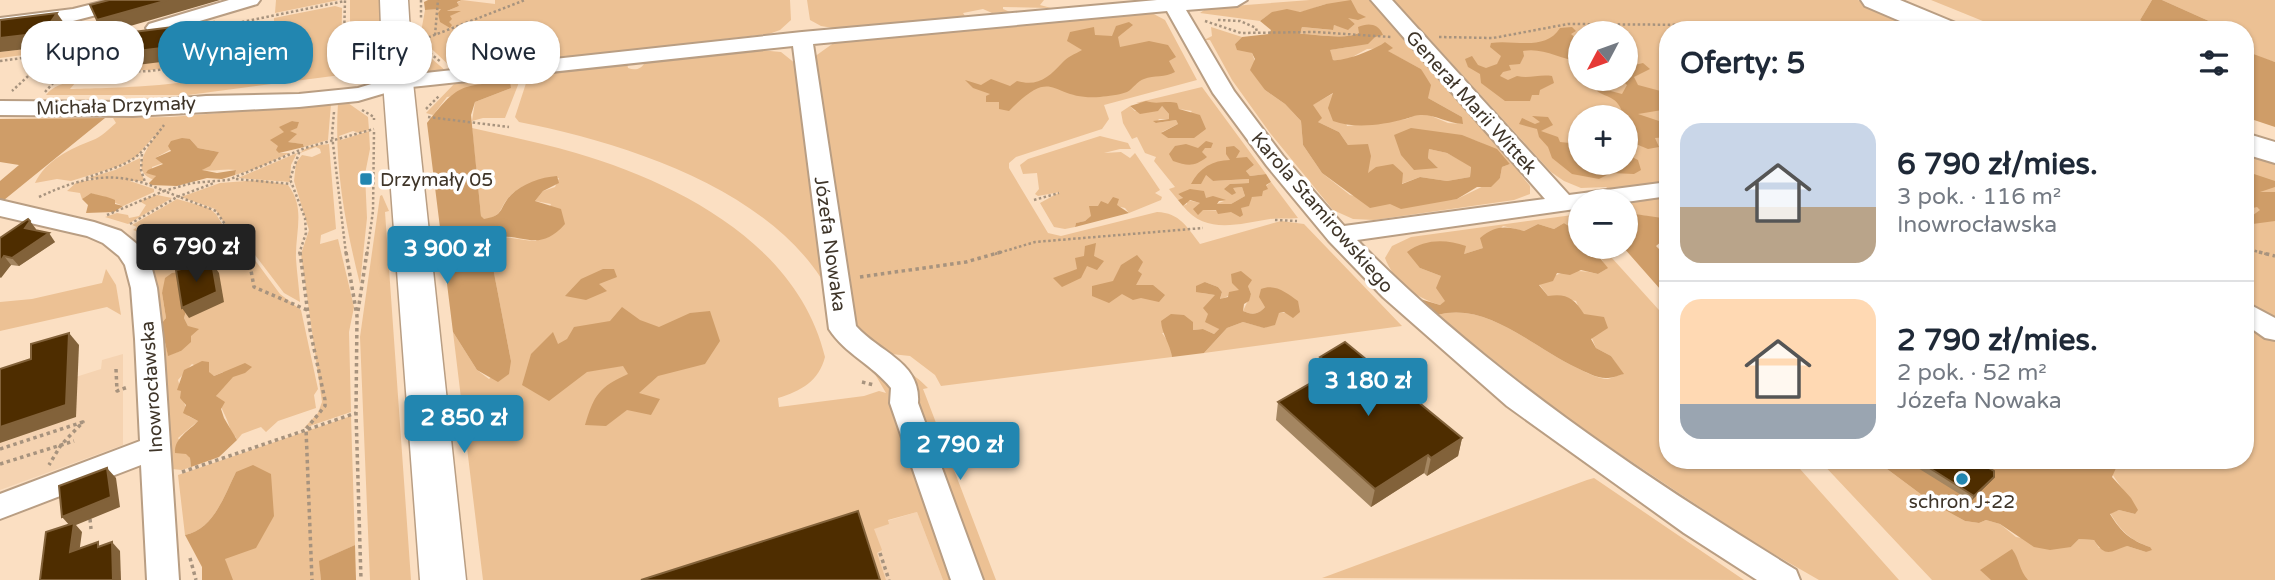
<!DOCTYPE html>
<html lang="pl">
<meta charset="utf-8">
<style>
body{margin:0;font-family:"Varela Round",sans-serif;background:#f6f6f7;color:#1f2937;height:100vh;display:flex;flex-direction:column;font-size:26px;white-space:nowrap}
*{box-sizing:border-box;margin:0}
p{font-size:23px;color:#747a83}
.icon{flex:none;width:38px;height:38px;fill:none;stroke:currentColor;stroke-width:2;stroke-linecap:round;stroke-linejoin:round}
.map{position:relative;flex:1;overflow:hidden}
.sheet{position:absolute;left:1659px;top:21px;width:595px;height:448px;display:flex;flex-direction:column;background:#fff;border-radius:28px;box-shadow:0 2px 5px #0004}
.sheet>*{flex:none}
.top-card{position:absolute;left:21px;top:21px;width:665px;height:63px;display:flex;gap:14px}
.needle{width:46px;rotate:229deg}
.tools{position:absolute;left:1568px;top:21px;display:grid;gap:14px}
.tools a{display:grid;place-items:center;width:70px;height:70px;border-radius:50%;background:#fff;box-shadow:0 2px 5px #0004;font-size:35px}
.price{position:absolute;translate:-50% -60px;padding:0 16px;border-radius:7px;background:#2286b0;color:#fff;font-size:23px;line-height:46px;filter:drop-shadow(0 2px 4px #0008)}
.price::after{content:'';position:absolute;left:50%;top:42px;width:21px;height:16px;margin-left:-10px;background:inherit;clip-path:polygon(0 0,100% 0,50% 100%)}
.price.on{background:#222;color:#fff}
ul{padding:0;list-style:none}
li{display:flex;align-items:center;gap:21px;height:175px;padding:0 21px}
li+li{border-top:2px solid #e0e1e3}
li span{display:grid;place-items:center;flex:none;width:196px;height:140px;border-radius:21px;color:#555}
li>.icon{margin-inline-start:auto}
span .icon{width:84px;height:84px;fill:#fffc;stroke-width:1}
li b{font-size:30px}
h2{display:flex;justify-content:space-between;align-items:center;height:84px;padding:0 21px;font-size:30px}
.tag{padding:0 24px;border-radius:28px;background:#fff;box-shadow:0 2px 5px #0004;font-size:24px;line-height:63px}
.tag.on{background:#2286b0;color:#fff}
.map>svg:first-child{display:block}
</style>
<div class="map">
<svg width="2275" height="580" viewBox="0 0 2275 580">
<rect width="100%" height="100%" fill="#fbdfc2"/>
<g fill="#f5d3b1">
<polygon points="123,354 123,445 0,490 0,401 101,369 102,360"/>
<polygon points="917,512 943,580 702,580 864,528"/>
</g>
<g fill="#ecc194" fill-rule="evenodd">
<polygon points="276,0 339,0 275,13"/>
<polygon points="350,0 380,0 381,45 350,39"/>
<polygon points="462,0 495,4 495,0 790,0 791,20 780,30 769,34 459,70 453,69 420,38 425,10 441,9 449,22 449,16 459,11 447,11 459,6 457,3"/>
<polygon points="807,0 1044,0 1040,5 1051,8 1003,7 1003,9 1010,12 992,13 983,9 963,13 965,16 833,28 821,26 810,20"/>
<path d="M1310 0H1376L1379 4 1378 9 1526 173 1521 175 1530 186V194L1514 200 1374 220 1353 219 1333 210 1270 133 1232 80 1210 40H1204L1212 36 1211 27 1242 37 1235 44 1252 53 1265 90 1285 104 1301 121 1303 145 1322 173 1350 195 1390 204 1457 199 1500 178 1502 167 1510 164C1481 130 1436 133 1394 135L1438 168 1428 158 1429 149 1447 153 1471 166 1470 177 1447 181 1420 177 1401 184 1368 174 1339 132 1318 122 1312 105 1334 93 1347 126 1407 119 1417 114 1429 115 1448 123 1462 124V117L1428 98 1421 69 1387 51 1392 48 1367 49 1343 62 1333 60 1329 50 1349 47 1359 33C1344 40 1317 34 1300 34L1302 27 1332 30 1334 25 1349 29 1355 24 1326 4C1318 6 1306 12 1298 12 1279 10 1276 9 1260 21L1200 13 1207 8Z"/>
<path d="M1389 0H1858L1928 30H1668V227C1660 217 1638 213 1626 215V208L1634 211 1606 187 1581 188 1564 181 1551 172 1406 13H1399ZM1580 33H1626V79H1580ZM1580 117H1626V163H1580Z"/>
<polygon points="1931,0 2152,0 2140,20 2159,30 2005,30"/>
<polygon points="2162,0 2275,0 2275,62 2246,53 2245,30 2229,30"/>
<path d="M335 6 342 8 341 75 188 95H46C53 86 64 82 76 82L70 89C108 88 254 87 271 50 275 42 274 28 274 18Z"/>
<path d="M1150 12 1165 20 1197 80 1104 105 1109 119 1102 129 1016 157 1009 163V168L1048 233 1061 236 1157 212C1180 213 1187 227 1200 244L1281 221 1304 224 1402 326 1204 353 1227 328 1243 322 1265 328 1279 313 1300 312 1265 307C1258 315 1252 315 1243 311L1251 294 1248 286 1220 300 1222 292 1218 287 1205 282 1202 293 1216 295 1208 314 1219 329 1214 334 1203 329 1162 333 1170 344 1172 357 941 386 935 375 910 356 882 353 857 334 814 57 835 42Z"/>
<polygon points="84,17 62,50 0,58 0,52 52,46 9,33"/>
<polygon points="226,27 222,60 152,70 71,71 85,51"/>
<path d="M416 45 447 72C422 73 414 72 413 46Z"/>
<path d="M758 50 781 52 796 64 827 277 821 278C761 186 621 142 519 122L515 117 529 74 627 63 628 68C635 71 642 69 645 62Z"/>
<polygon points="512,76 519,79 518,85 505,118 483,118 472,121 475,102 511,88 447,97 433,115 426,113 456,82"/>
<polygon points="1202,87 1266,174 1250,176 1246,171 1254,165 1231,160 1205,174 1213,181 1250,179 1249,183 1230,184 1233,188 1242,187 1245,196 1231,204 1216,204 1224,201 1206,198 1195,191 1178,194 1184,199 1178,200 1169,189 1175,187 1154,161 1156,157 1145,153 1137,137 1132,139 1123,123 1121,112 1130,106 1135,111 1162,106 1169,114 1169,119 1159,119 1156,123 1176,120 1178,124 1162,132 1168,138 1192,111 1179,109 1176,103 1136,103"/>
<path d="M338 103H348L368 117 369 130 359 133 353 131 339 136 341 140 369 131 370 149 365 174 367 218 360 284C345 224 334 165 338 103Z"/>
<path d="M331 104 328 140 304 147 303 144 287 142 289 131 299 122 292 121 278 146 279 153H290L255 169 228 177 235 175 236 170C224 168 214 172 202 170L219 152 198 148 190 139 155 158 163 163 152 167 153 174 156 176 154 180C128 171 149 147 156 134L136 157 116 167 71 181 57 179 35 183C46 160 70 149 93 140 101 137 109 129 116 123L113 118 171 117Z"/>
<path d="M472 128C507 136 542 143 576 153 678 183 798 244 825 357 819 381 801 391 778 398L779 407 864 396 879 391 886 393 872 369C899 369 908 367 928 388L923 389 925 394 996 580H943L917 512 888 520 889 524 874 529 882 550 877 553 886 580H881L864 528 702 580H483L453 332 477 370 489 379 511 361 489 247 494 238C507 235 521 241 536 241L551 204 535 201 543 191 555 187 559 178C542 181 524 182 511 195 498 207 505 216 483 220L481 216Z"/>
<polygon points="1100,136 1128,143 1131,149 1120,149 1104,153 1121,152 1130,158 1135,153 1160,190 1155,193 1162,197 1161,200 1129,213 1125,208 1108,204 1085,221 1076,223 1075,227 1065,229 1054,227 1040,203 1060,192 1038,196 1035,194 1039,189 1037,173 1023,174 1020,165 1028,159"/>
<path d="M329 144 336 229 321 235 320 244 338 239 354 307 349 332 351 412 304 428 318 413 322 402 301 254 309 230 294 181 296 163 302 155 312 157 321 153 320 149 316 147 300 153C306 146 319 145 329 144Z"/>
<path d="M2245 151 2275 162V580H1932L1819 460 1879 463 1934 504 1965 521 1979 523 1986 520 2000 524 2016 537 2071 547 2079 539 2094 540 2099 548 2127 546 2146 552 2150 547C2130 540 2121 531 2110 513L2119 510 2135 514C2130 492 2114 483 2106 461L2101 460H2245Z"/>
<polygon points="297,153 291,165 290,182 238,178"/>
<polygon points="140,158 140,171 145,181 130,181 154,189 154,192 123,206 91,193 82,199 80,193 67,191 77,182 98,179 88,178 115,170"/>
<path d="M261 180 288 185C306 208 295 232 296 259 297 273 299 288 300 302L284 293 255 255 232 235 215 209 181 197 220 183Z"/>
<path d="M1271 182 1298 218C1289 219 1279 218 1270 219 1238 224 1206 235 1183 206L1187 204V200L1201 203 1203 210 1231 211 1240 207Z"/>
<polygon points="157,195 172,198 128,224 105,217 117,213 128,215 129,218 139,216 146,205 139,201"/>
<polygon points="382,195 389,211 385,212 411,580 370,580 360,337 380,196"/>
<path d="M177 199 209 208 216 214 230 237 252 256 280 294 301 310 318 389 314 395 316 408 278 421 266 432 261 427 242 434 237 440 235 436 232 437C230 423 222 410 216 396L224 384 223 372 214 376 192 364 178 380 188 416 198 421 178 438 190 458 191 467 182 470 172 469 163 333 168 355 181 351 188 326 184 318 188 303 165 286 162 293 166 318 161 324 152 264 164 261 170 252H159L151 258 141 242 144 234 133 230 137 227 132 225Z"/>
<path d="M1580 214V233L1564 223 1554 229 1538 224 1524 231 1503 226 1483 248 1420 268 1441 276 1446 301 1440 305C1416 298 1394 282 1385 258L1392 246 1411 237Z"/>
<path d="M1591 247H1602L1668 320V460H1792L1899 580H1819L1751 541 1569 420 1437 315C1488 301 1533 348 1577 368 1586 372 1597 379 1608 379 1612 378 1619 375 1623 374L1611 356 1596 348 1576 301 1548 296 1539 284C1559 271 1575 268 1598 274L1606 269 1600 255Z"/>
<polygon points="106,269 116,285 121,315 107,307 0,331 0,302 32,299 102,283"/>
<path d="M351 416 355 545 320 561 321 580H229L225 559 236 472C224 496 214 529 185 535L178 475Z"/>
<polygon points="1594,478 1744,580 1322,578 1587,480"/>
</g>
<g fill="#cf9d68">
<polygon points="428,0 462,0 457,2 459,6 447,11 461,11 450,16 452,19 449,22 452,25 450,28 440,22 438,13 441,9 425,10 424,2"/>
<path d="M1351 0 1358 13 1366 17 1358 20 1348 18 1355 24 1348 30 1334 25 1333 30 1302 27 1300 34C1316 34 1345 40 1359 33L1358 27C1368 23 1378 23 1383 35L1375 37 1368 44 1330 50 1333 60C1343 62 1377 49 1385 42L1393 48 1388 51 1421 69 1431 85 1428 98 1462 117 1463 124C1447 123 1434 114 1420 115 1414 115 1410 118 1405 119 1382 125 1355 129 1333 121L1328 108 1333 93 1313 105 1322 118 1318 122 1339 132 1348 145 1368 144 1371 156 1368 173 1376 167 1393 164 1403 173 1402 184 1420 177 1447 181 1470 177 1471 167 1447 153 1429 149 1428 158 1438 168 1414 170 1401 155 1394 135 1411 128 1462 135 1497 149 1510 164 1502 167 1500 178 1491 187H1477L1457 199 1401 209 1390 204 1370 208 1322 173 1303 145 1301 121 1285 104 1265 90 1250 70 1255 59 1252 53 1237 50 1235 44 1242 37 1269 34 1271 30 1260 21 1272 12 1287 9 1300 12 1326 4Z"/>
<polygon points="2152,0 2162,0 2229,30 2159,30 2140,20"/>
<path d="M1129 22 1133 25 1118 37 1120 47 1149 41 1168 45 1176 57 1169 61 1175 72C1165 78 1154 75 1144 79 1137 81 1133 89 1127 92 1119 95 1108 96 1100 97 1049 101 1056 63 1009 111L999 109V102H986V96L990 94 973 88 965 80 981 85 991 79 1010 86 1017 81C1038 87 1049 77 1062 63 1067 57 1075 54 1082 50L1067 41 1070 32 1094 27 1095 35 1112 36 1116 26Z"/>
<path d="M1572 27 1576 31 1571 34 1579 41 1576 49 1580 50V62C1561 59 1542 47 1523 51L1524 56 1520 64 1509 65 1511 70 1503 72 1500 76 1508 80 1517 76C1529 79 1539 74 1552 76L1554 83 1540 90 1539 95H1532L1530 101H1505L1481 83 1480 74 1468 67 1465 59 1472 56 1478 65 1486 68 1497 64 1501 56 1490 47 1491 43C1514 39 1545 52 1560 28Z"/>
<polygon points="2245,51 2275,62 2275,127 2245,117"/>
<path d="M1643 63 1650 69 1634 77 1638 85 1668 93V109L1638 114 1668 124V137L1655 138 1659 147 1648 149 1626 140V117H1618L1623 114C1616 92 1603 100 1592 86L1622 94 1627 85 1621 79H1626V67Z"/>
<path d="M510 82 511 88 475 102 471 115 481 216 484 219C505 216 499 207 511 195 522 184 541 177 557 176L559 183 543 191 535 201 561 209 565 224C538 255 521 231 494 238L489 247 511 361 509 374 498 382 477 370 453 332 427 123C458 84 461 85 510 82Z"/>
<path d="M1146 101C1158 105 1165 100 1177 103L1179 109 1200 115 1206 129 1194 138H1168L1161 133 1178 124 1176 120 1156 123 1153 121 1169 119V114L1162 106 1158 111 1140 114 1130 106Z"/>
<polygon points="1532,116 1548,117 1553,125 1541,131 1558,137 1560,142 1580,144 1580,163 1626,163 1626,154 1638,160 1641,170 1634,174 1611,173 1599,179 1572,174 1552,158 1548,147 1539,137 1537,129 1519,124 1522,118 1535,124 1540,122"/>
<polygon points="105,118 4,200 0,200 0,181 19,165 0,162 0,119"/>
<polygon points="292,121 299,122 297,128 290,131 297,134 288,142 303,144 304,147 279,153 276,150 278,146 270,140 284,132 279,127"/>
<polygon points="182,138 190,139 198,148 219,152 210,166 202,170 217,173 236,170 235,175 222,179 207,178 177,186 150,185 149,183 156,176 146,173 148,170 163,164 155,158 171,151 168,146 171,141"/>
<path d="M1206 141 1213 143 1211 148H1205L1202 152 1207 157C1194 167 1188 166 1173 161L1169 154 1175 146 1186 144 1198 148Z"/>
<path d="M1234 146 1240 151 1236 158 1247 157 1254 165 1246 171 1250 176 1266 174 1271 182 1266 185 1268 189 1263 191 1262 196 1252 197 1249 206 1241 208 1243 215 1240 217 1231 212 1218 214 1216 210H1203L1198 215 1193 209 1200 203 1190 200 1183 206 1178 200 1183 198 1178 194 1190 189 1204 191 1206 198 1213 196 1226 200 1219 201 1217 204H1231L1245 196 1242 187 1233 188 1236 193 1232 195 1224 189 1230 184 1249 183V179L1213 181 1206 175 1201 184H1191C1199 168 1213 160 1230 160L1226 154V147Z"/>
<polygon points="2245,171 2275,181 2275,187 2260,192 2275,192 2275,221 2245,225 2245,221 2260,210 2257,207 2245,210 2251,205 2245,198"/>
<path d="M91 193C100 196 107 196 115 200V204L123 206 114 212 86 213 88 205 82 199Z"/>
<polygon points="1113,197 1119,199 1117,205 1129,213 1075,227 1076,223 1085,221 1091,216 1089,206 1098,206 1101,201 1108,204"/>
<polygon points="1635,214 1662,218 1668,227 1668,236 1656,246 1663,253 1668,250 1668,298 1623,247 1626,247 1626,215"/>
<path d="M1564 223 1580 233V247H1591L1608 268 1598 274 1581 270 1570 275 1557 273 1553 281 1539 285 1548 296C1566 293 1574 298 1584 314L1604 317 1608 328 1591 339 1596 348 1611 356 1624 374C1619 375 1613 378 1608 378 1598 379 1586 372 1577 368 1533 348 1488 301 1437 315L1420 299 1440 305 1445 301 1436 288 1441 276 1420 268 1407 252C1425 239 1445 239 1466 246L1464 254 1483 248 1480 238C1496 225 1506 226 1524 231L1538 224 1554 229Z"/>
<polygon points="1096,243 1094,256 1104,261 1097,270 1087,266 1081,278 1062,287 1053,278 1077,269 1075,258 1084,256 1085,246"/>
<polygon points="1137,255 1143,262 1138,271 1142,274 1136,285 1153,285 1165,295 1159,302 1141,298 1133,300 1122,294 1109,303 1092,296 1092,286 1113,281 1121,265"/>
<polygon points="603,269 614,269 617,277 599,284 607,291 586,300 565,296 581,279"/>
<path d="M1241 271 1252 280 1248 286 1251 294 1249 301 1244 304 1243 311C1252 315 1258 315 1265 307L1259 297 1261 289C1275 283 1287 293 1298 301L1300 312 1293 318 1284 312 1279 313 1275 325 1264 328 1243 322 1227 328 1204 353 1172 357C1170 343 1162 335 1161 321L1171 314 1184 315 1193 322V330L1203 329 1214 334 1219 329 1205 322 1208 314 1203 308 1215 295 1196 292V286L1205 282 1218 287 1222 292 1220 299 1228 297 1229 292 1239 290 1232 283 1231 274Z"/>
<polygon points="180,272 188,304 184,318 188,326 199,329 191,336 191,342 181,351 168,356 161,324 166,318 162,293 165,278 172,273"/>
<path d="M622 307 640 320 659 327 690 313 710 311 720 341 705 364 658 376 639 393 660 399 651 415 627 410 606 426 585 425C594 395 599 387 628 374L623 366 587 372 549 401 522 385 531 354 553 332 558 344 567 339 574 327 610 321Z"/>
<path d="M202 361 209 362V372L214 376 245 363 252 367 245 373 233 377 216 396 225 402 221 409 224 418 237 440 219 457 191 467 190 458 186 454 175 453C174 438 189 431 198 421L183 413 186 405 180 398 181 391 177 390 184 370Z"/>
<path d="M1858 460 2106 461 2116 468 2112 477 2131 498 2138 510 2135 514 2119 510 2110 514C2121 532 2130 540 2150 547L2152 550 2146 552 2127 546C2111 551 2106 559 2094 540L2079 539 2071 547 2050 550 2034 547 2000 524 1986 520 1979 523 1965 521 1934 504 1879 463Z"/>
<path d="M253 465 271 474 274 516 256 548 225 559 233 580H202V567L185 535C214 529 224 496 236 472Z"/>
<polygon points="355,545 356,580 321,580 319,561"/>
<path d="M2012 549C2020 560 2019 570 2028 580H1991L1980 570Z"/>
</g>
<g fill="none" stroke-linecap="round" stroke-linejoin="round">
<defs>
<g id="street">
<polygon points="109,0 142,0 139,4 73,21 0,30 0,18 73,9"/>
<polygon points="229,0 260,0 257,4 156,34 149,32 146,28 149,24"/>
<path d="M1157 0H1247L1237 6 1186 10 1234 91 1283 156 1344 226 1545 199 1371 0H1392L1569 195 1668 182V196L1626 202 1580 201V208L1575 209 1357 240C1486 371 1640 474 1796 570L1800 580H1757L1684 533 1507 406 1383 297 1329 241 1267 166 1213 93 1167 11 813 44 856 326C880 353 921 362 918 403L983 580H951L890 403 891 388C873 365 845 354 829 329L793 46 402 88 358 101 299 107 133 116 0 115V101L133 102 206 96 299 94 358 88 398 76 802 32Z"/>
<polygon points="0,200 94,222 121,231 137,244 151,265 157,288 163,339 179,580 147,580 141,465 0,519 0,494 140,441 135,339 131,288 125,265 119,256 103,243 87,236 0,216"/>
<polygon points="2245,302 2275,318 2275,340 2265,338 2245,324"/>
</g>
<polygon id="secondary" points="380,0 408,0 413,82 466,580 420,580 383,82"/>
<g id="highway">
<polygon points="1861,0 1900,0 1958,24 1962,30 1921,30 1865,6"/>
<polygon points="2245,133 2275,142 2275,163 2245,154"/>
</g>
</defs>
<use href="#street" stroke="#b99e83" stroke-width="4"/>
<use href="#secondary" stroke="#b99e83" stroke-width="3"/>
<use href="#highway" stroke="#b99e83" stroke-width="4"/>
<g stroke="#a7937e" stroke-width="2.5" stroke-dasharray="2.5 2.5" stroke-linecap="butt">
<polyline points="421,0 421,19"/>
<polyline points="1218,20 1240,21 1256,28 1257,32"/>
<polyline points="1205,21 1241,33 1316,32 1391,37"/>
<polyline points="237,23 345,1"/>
<polyline points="435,35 438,0"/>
<polyline points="76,37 94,32"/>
<polyline points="1439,37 1493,38 1568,24 1707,25 1742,30"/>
<polyline points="71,41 90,39"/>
<polyline points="346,41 373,46"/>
<polyline points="419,41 525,0"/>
<polyline points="422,47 441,62"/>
<polyline points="65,50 79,31"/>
<polyline points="52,54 85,48 94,32 91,25"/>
<polyline points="0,61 52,54 12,91"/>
<polyline points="47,65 47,74 150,71 225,61"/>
<polyline points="47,65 75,59"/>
<polyline points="229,65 225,61 230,24"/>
<polyline points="60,66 71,65"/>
<polyline points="32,75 47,74"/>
<polyline points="345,75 355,72 372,57"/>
<polyline points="343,78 345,0"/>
<polyline points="45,92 85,48 91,47"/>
<polyline points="426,109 440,95"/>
<polyline points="362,110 374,117 374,120"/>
<polyline points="334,112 332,135 346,254"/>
<polyline points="428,117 509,127"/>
<polyline points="142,154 141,170 145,182"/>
<path d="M86 178C131 162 135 164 164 125"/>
<polyline points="236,179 291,184"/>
<path d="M39 197C84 176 117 169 164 191L192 183 228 180 305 148 374 129"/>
<polyline points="1034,200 1059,193"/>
<polyline points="107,215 164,191 216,211 245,254"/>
<polyline points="1275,220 1297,221"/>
<polyline points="130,224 177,197 214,183"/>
<polyline points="2245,248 2266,254"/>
<polyline points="299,254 306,233 305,218 290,179 300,150"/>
<polyline points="367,254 373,211 374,131"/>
<polyline points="995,254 1035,242 1203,228"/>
</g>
<g stroke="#a7937e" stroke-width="3.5" stroke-dasharray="3.5 3.5" stroke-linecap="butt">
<polyline points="244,252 250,265 254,287 307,310"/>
<polyline points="300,252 310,330 325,400 325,406 306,429 312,580"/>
<polyline points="346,252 357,316 356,413 361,580"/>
<polyline points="2259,252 2275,256"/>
<polyline points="860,277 966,262 1001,252"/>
<polyline points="358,311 367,252"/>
<polyline points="116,369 117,391 128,387"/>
<polyline points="862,382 874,385"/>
<polyline points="0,449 83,422 61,445 49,465"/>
<polyline points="0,464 74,441"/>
<polyline points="182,472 356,413"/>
<polyline points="90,519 91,529"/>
<polyline points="880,553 889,580"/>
<polyline points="190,558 196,580"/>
</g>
<use href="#street" fill="#fff" fill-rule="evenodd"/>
<use href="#secondary" fill="#fff" fill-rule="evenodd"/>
<use href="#highway" fill="#fff" fill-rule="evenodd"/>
</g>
<g fill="#a48661">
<polygon points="36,229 36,230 55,242 19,266 11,265 0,278 0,238"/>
<polygon points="1320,357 1462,438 1458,456 1427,476 1424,473 1371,507 1276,420 1278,402 1321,378 1318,375"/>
<polygon points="1905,460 1975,460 1994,477 1990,482 1971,501"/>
</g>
<g fill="#82623a">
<polygon points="168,0 220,0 106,33 97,20"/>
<polygon points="57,13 66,26 52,46 0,52 0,38"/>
<polygon points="213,22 220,35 209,56 89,71 81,58"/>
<polygon points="30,221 36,229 31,236 25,228"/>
<polygon points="49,233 55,242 19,266 12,258"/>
<polygon points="4,256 11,265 1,278 0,277 0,262"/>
<polygon points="212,263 219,273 224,302 189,318 182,308"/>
<polygon points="69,333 79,345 76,417 0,443 0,427"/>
<polygon points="1462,438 1458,456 1427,476 1431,458"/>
<polygon points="1428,455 1424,473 1371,507 1375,489"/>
<polygon points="107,468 116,478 120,507 76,525 82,532 78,561 70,552 71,527 62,517"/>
<polygon points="1994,477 1990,482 1971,501 1974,496"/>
<polygon points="112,542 120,551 121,580 113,580"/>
</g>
<g fill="#4e2d00" stroke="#82623a" stroke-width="2">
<polygon points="109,0 168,0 97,20 90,5"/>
<polygon points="57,13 43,33 0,38 0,20"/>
<polygon points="213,22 202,43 81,58 94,37"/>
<polygon points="28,219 30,221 25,228 49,233 12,258 4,256 0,262 0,238"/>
<polygon points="212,263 217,292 182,308 176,270"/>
<polygon points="69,333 66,405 0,427 0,369 31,359 31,344"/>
<polygon points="1345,342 1462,438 1431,458 1428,455 1375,489 1278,402 1335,369 1320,357"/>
<polygon points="1917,460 1975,460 1994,471 1994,477 1974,496"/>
<polygon points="107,468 111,497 62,517 59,486"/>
<polygon points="858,511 880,580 641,580"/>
<polygon points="74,523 70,552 98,542 98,547 112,542 113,580 40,580 46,532"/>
</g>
<g fill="#2286b0" stroke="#fff" stroke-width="2.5">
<rect x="359" y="172" width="14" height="14" rx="3.5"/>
<circle cx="1962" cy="479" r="7"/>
</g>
<g text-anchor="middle" stroke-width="7" stroke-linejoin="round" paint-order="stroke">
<g font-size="19" fill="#3f3529" stroke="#fff">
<text transform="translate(1472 102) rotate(48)" y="7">Generał Marii Wittek</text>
<text transform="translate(116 105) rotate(-2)" y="7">Michała Drzymały</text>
<text transform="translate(1323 212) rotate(49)" y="7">Karola Stamirowskiego</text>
<text transform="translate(831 244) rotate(82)" y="7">Józefa Nowaka</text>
<text transform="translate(151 387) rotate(-94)" y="7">Inowrocławska</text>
</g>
<g font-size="19" fill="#3f3529" stroke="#fff" text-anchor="start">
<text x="380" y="186">Drzymały 05</text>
<text x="1962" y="508" text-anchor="middle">schron J-22</text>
</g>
</g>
</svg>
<div class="tools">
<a><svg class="needle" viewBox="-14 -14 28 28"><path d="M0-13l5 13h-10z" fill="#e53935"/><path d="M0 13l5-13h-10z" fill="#747a83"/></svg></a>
<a>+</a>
<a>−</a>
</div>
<b class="price on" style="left:196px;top:284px">6 790 zł</b>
<b class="price" style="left:447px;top:286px">3 900 zł</b>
<b class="price" style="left:1368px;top:418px">3 180 zł</b>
<b class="price" style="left:464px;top:455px">2 850 zł</b>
<b class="price" style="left:960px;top:482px">2 790 zł</b>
<div class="top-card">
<a class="tag">Kupno</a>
<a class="tag on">Wynajem</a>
<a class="tag">Filtry</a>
<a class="tag">Nowe</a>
</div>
<section class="sheet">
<h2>Oferty: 5<svg class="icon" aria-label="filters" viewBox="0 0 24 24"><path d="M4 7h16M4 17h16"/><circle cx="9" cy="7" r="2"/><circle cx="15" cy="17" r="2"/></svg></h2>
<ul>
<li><span style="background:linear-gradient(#c9d6e8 60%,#b9a48a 0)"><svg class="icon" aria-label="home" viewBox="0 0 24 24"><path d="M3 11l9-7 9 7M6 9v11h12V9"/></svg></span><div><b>6 790 zł/mies.</b><p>3 pok. · 116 m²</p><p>Inowrocławska</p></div></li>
<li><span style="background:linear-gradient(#ffd9b3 75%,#9aa5b1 0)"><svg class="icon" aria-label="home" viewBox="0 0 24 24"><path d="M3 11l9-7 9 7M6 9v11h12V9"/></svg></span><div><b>2 790 zł/mies.</b><p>2 pok. · 52 m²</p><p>Józefa Nowaka</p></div></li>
</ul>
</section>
</div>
